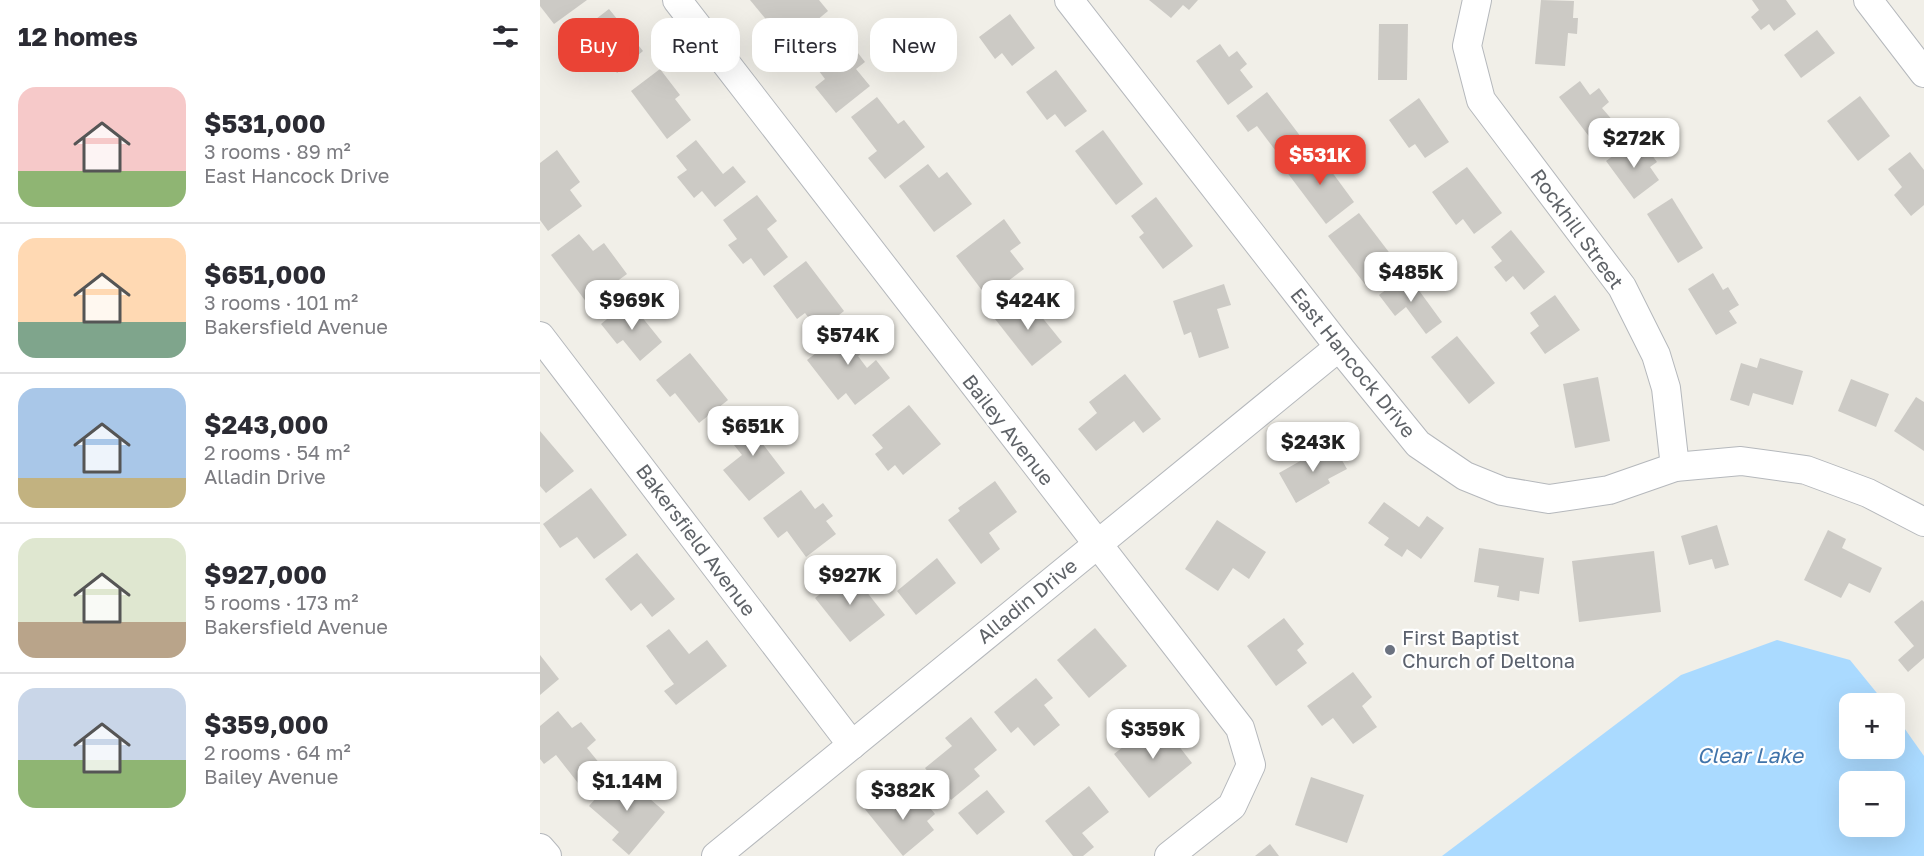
<!DOCTYPE html>
<meta charset="utf-8">
<style>
body{margin:0;font-family:"Golos Text",sans-serif;background:#f7f7f7;color:#2b2b33;height:100vh;display:flex;flex-direction:column;font-size:22px;white-space:nowrap}
*{box-sizing:border-box;margin:0}
p{font-size:20px;color:#7c7c81}
.icon{flex:none;width:33px;height:33px;fill:none;stroke:currentColor;stroke-width:2;stroke-linecap:round;stroke-linejoin:round}
.map{position:relative;flex:1;overflow:hidden}
.details{display:flex;flex-direction:column;background:#fff;width:540px}
.details>*{flex:none}
.guide{position:absolute;left:18px;top:18px;width:570px;height:54px;display:flex;gap:12px}
.tools{position:absolute;left:1299px;top:693px;display:grid;gap:12px}
.tools a{display:grid;place-items:center;width:66px;height:66px;border-radius:12px;background:#fff;box-shadow:0 6px 24px #0002;font-size:30px}
.price{position:absolute;translate:-50% -51px;padding:0 14px;border-radius:12px;background:#fff;color:#222;font-size:20px;line-height:39px;filter:drop-shadow(0 2px 3px #0008)}
.price::after{content:'';position:absolute;left:50%;top:36px;width:18px;height:14px;margin-left:-9px;background:inherit;clip-path:polygon(0 0,100% 0,50% 100%)}
.price.selected{background:#ea4335;color:#fff}
ul{padding:0;list-style:none}
li{display:flex;align-items:center;gap:18px;height:150px;padding:0 18px}
li+li{border-top:2px solid #e1e1e2}
li span{display:grid;place-items:center;flex:none;width:168px;height:120px;border-radius:18px;color:#555}
li>.icon{margin-inline-start:auto}
span .icon{width:72px;height:72px;fill:#fffc;stroke-width:1}
li b{font-size:26px}
h2{display:flex;justify-content:space-between;align-items:center;height:72px;padding:0 18px;font-size:26px}
.tag{padding:0 21px;border-radius:18px;background:#fff;box-shadow:0 6px 24px #0002;font-size:21px;line-height:54px}
.tag.selected{background:#ea4335;color:#fff}
main{display:flex;flex:1;min-height:0}
.map>svg:first-child{display:block}
</style>
<main>
<section class="details">
<h2>12 homes<svg class="icon" aria-label="filters" viewBox="0 0 24 24"><path d="M4 7h16M4 17h16"/><circle cx="9" cy="7" r="2"/><circle cx="15" cy="17" r="2"/></svg></h2>
<ul>
<li><span style="background:linear-gradient(#f6c9c9 70%,#8fb573 0)"><svg class="icon" aria-label="home" viewBox="0 0 24 24"><path d="M3 11l9-7 9 7M6 9v11h12V9"/></svg></span><div><b>$531,000</b><p>3 rooms · 89 m²</p><p>East Hancock Drive</p></div></li>
<li><span style="background:linear-gradient(#ffd9b3 70%,#7fa58c 0)"><svg class="icon" aria-label="home" viewBox="0 0 24 24"><path d="M3 11l9-7 9 7M6 9v11h12V9"/></svg></span><div><b>$651,000</b><p>3 rooms · 101 m²</p><p>Bakersfield Avenue</p></div></li>
<li><span style="background:linear-gradient(#a9c7e8 75%,#c2b280 0)"><svg class="icon" aria-label="home" viewBox="0 0 24 24"><path d="M3 11l9-7 9 7M6 9v11h12V9"/></svg></span><div><b>$243,000</b><p>2 rooms · 54 m²</p><p>Alladin Drive</p></div></li>
<li><span style="background:linear-gradient(#dfe7d0 70%,#b9a48a 0)"><svg class="icon" aria-label="home" viewBox="0 0 24 24"><path d="M3 11l9-7 9 7M6 9v11h12V9"/></svg></span><div><b>$927,000</b><p>5 rooms · 173 m²</p><p>Bakersfield Avenue</p></div></li>
<li><span style="background:linear-gradient(#c9d6e8 60%,#8fb573 0)"><svg class="icon" aria-label="home" viewBox="0 0 24 24"><path d="M3 11l9-7 9 7M6 9v11h12V9"/></svg></span><div><b>$359,000</b><p>2 rooms · 64 m²</p><p>Bailey Avenue</p></div></li>
</ul>
</section>
<div class="map">
<svg width="1384" height="856" viewBox="0 0 1384 856">
<rect width="100%" height="100%" fill="#f1efe8"/>
<path fill="#aadaff" fill-rule="evenodd" d="M1237 640 1310 660 1345 703 1310 704V748H1354L1355 715 1384 756V856H902L1141 675ZM1310 782H1354V826H1310Z"/>
<g fill="#cccac5">
<polygon points="0,0 47,0 14,24 0,6"/>
<polygon points="210,0 279,0 288,11 247,45"/>
<polygon points="609,0 658,0 649,10 643,5 631,18"/>
<polygon points="1001,0 1034,1 1033,18 1038,18 1037,34 1028,33 1025,66 995,64"/>
<polygon points="1212,0 1246,0 1256,14 1234,31 1229,24 1221,30 1211,17 1219,10"/>
<polygon points="69,9 103,51 77,73 68,61 60,68 49,54 58,48 43,29"/>
<polygon points="470,14 495,48 472,66 462,53 455,59 439,37"/>
<polygon points="839,24 868,24 867,80 838,80"/>
<polygon points="1277,30 1295,53 1261,78 1244,55"/>
<polygon points="288,32 303,51 311,44 325,62 316,69 330,86 296,113 275,87 285,79 264,51"/>
<polygon points="680,44 689,57 697,51 707,64 700,70 713,87 688,105 656,61"/>
<polygon points="120,69 140,95 135,99 151,120 127,139 91,91"/>
<polygon points="516,70 547,111 525,127 515,114 507,120 486,92"/>
<polygon points="1040,81 1050,95 1059,88 1069,102 1062,108 1074,122 1051,139 1019,97"/>
<polygon points="727,92 764,141 741,158 717,126 708,132 696,116"/>
<polygon points="1320,96 1350,136 1318,161 1287,121"/>
<polygon points="337,97 358,124 364,120 385,147 345,179 328,158 337,151 311,117"/>
<polygon points="879,98 909,142 885,158 875,144 869,148 849,120"/>
<polygon points="563,130 603,184 576,205 535,151"/>
<polygon points="156,140 183,174 193,166 206,182 175,207 162,191 154,198 137,177 147,170 136,156"/>
<polygon points="1091,143 1098,152 1106,147 1117,162 1110,167 1119,180 1094,199 1066,161"/>
<polygon points="775,149 814,202 786,224 746,171"/>
<polygon points="17,150 40,182 30,190 42,206 8,231 0,220 0,163"/>
<polygon points="1370,152 1384,170 1384,205 1371,216 1354,195 1362,187 1348,169"/>
<polygon points="388,164 399,178 407,172 432,204 394,232 359,186"/>
<polygon points="927,167 962,213 934,234 923,219 916,225 892,192"/>
<polygon points="217,195 237,221 227,229 248,257 224,276 211,258 203,264 188,245 197,239 183,220"/>
<polygon points="616,197 653,246 623,269 599,237 604,233 591,216"/>
<polygon points="1132,198 1163,248 1138,263 1107,214"/>
<polygon points="819,213 858,264 827,287 788,236"/>
<polygon points="464,219 481,243 470,251 484,269 447,297 416,256"/>
<polygon points="971,230 1005,272 984,290 973,276 966,282 954,267 962,261 951,247"/>
<polygon points="39,234 53,251 64,243 87,274 47,303 11,255"/>
<polygon points="266,261 304,311 279,331 265,313 257,319 233,286"/>
<polygon points="1173,273 1183,290 1188,287 1199,305 1189,311 1197,323 1176,335 1148,289"/>
<polygon points="867,274 902,322 886,334 866,307 855,316 839,295"/>
<polygon points="684,284 691,305 677,309 689,348 659,358 651,332 644,335 633,301"/>
<polygon points="484,295 522,342 492,366 455,319"/>
<polygon points="1015,295 1040,330 1005,354 990,333 999,326 990,313"/>
<polygon points="89,301 122,342 100,361 83,340 77,344 61,324"/>
<polygon points="316,322 333,344 318,356 327,368 336,360 350,378 315,405 306,393 298,400 267,360"/>
<polygon points="917,336 955,383 929,404 891,357"/>
<polygon points="150,353 188,400 159,423 135,393 130,397 116,380"/>
<polygon points="1220,358 1263,371 1253,405 1213,393 1209,406 1190,400 1201,363 1217,368"/>
<polygon points="585,374 621,419 603,433 594,421 556,451 538,429 557,413 549,402"/>
<polygon points="1058,377 1070,441 1035,448 1023,384"/>
<polygon points="1311,379 1349,394 1336,427 1298,411"/>
<polygon points="1376,397 1384,402 1384,451 1354,431"/>
<polygon points="369,405 401,444 363,475 355,465 348,471 335,454 343,448 332,435"/>
<polygon points="221,408 235,426 219,439 245,473 209,501 183,470 202,455 186,435"/>
<polygon points="0,431 34,471 6,493 0,486"/>
<polygon points="792,443 807,469 788,479 790,483 756,503 739,473"/>
<polygon points="455,481 477,512 449,533 460,549 441,564 408,520 420,511 418,508"/>
<polygon points="51,488 87,535 54,559 37,537 20,548 3,524"/>
<polygon points="261,490 275,509 283,503 293,516 286,521 296,534 266,557 247,531 238,538 223,518"/>
<polygon points="844,502 879,527 887,516 904,528 881,559 867,549 862,557 844,545 849,538 828,523"/>
<polygon points="677,520 726,552 709,579 693,568 678,591 645,569"/>
<polygon points="1177,525 1189,565 1175,569 1172,559 1149,565 1141,536"/>
<polygon points="1288,530 1306,539 1302,548 1342,568 1330,593 1309,583 1301,598 1264,580"/>
<polygon points="939,548 1004,558 999,594 980,591 979,601 957,597 959,586 934,582"/>
<polygon points="1114,551 1121,612 1039,622 1032,561"/>
<polygon points="97,553 135,599 112,617 101,603 91,611 65,579"/>
<polygon points="397,558 416,583 376,615 357,591"/>
<polygon points="310,571 345,615 310,642 275,598"/>
<polygon points="1382,600 1384,602 1384,658 1368,672 1358,660 1374,646 1354,622"/>
<polygon points="744,618 764,644 757,650 767,663 736,686 707,646"/>
<polygon points="555,628 587,666 549,698 517,660"/>
<polygon points="129,629 149,654 167,640 187,666 136,705 124,691 134,684 106,646"/>
<polygon points="0,655 19,679 0,695"/>
<polygon points="813,672 832,697 822,706 837,727 813,744 793,718 782,726 767,706"/>
<polygon points="496,678 513,698 504,705 520,725 494,746 478,727 471,733 454,712"/>
<polygon points="18,711 32,728 41,722 56,740 47,748 60,764 38,783 16,755 4,764 0,759 0,726"/>
<polygon points="431,717 457,750 434,769 440,776 411,800 385,768 412,746 405,738"/>
<polygon points="624,727 652,763 609,798 574,754 607,728 612,736"/>
<polygon points="79,772 125,812 89,855 72,840 79,832 49,806"/>
<polygon points="771,777 824,795 807,843 755,825"/>
<polygon points="549,786 569,812 542,833 554,847 543,856 533,856 505,821"/>
<polygon points="447,790 465,812 437,835 418,813"/>
<polygon points="376,791 395,814 387,821 394,830 363,856 324,808 342,794 354,810"/>
<polygon points="730,844 739,856 715,856"/>
</g>
<g fill="none" stroke-linecap="round" stroke-linejoin="round">
<defs>
<g id="minor">
<polyline points="137,0 700,728 711,765 692,806 629,856"/>
<polyline points="529,0 799,347 878,444 925,476 962,491 1009,499 1069,490 1135,467 1201,461 1266,470 1328,493 1384,522"/>
<polyline points="937,0 927,46 941,100 1082,287 1116,355 1126,388 1135,467"/>
<polyline points="1328,0 1384,73"/>
<polyline points="0,336 312,745"/>
<polyline points="0,848 7,856"/>
<polyline points="176,856 799,347"/>
</g>
</defs>
<use href="#minor" stroke="#b5b8bc" stroke-width="30"/>
<use href="#minor" stroke="#fff" stroke-width="28"/>
</g>
<circle fill="#6b7280" stroke="#fff" stroke-width="2" cx="850" cy="650" r="6"/>
<g text-anchor="middle" stroke-width="4.5" stroke-linejoin="round" paint-order="stroke">
<g font-size="20" fill="#5f6368" stroke="#fff">
<text transform="translate(1037 229) rotate(54)" y="7">Rockhill Street</text>
<text transform="translate(813 363) rotate(51)" y="7">East Hancock Drive</text>
<text transform="translate(468 430) rotate(52)" y="7">Bailey Avenue</text>
<text transform="translate(156 540) rotate(53)" y="7">Bakersfield Avenue</text>
<text transform="translate(487 601) rotate(-39)" y="7">Alladin Drive</text>
</g>
<g font-size="20" fill="#5b616d" stroke="#fff" text-anchor="start">
<text x="862" y="645">First Baptist<tspan x="862" dy="23">Church of Deltona</tspan></text>
</g>
<g font-size="21" font-style="italic" fill="#4174aa" stroke="#fff">
<text x="1210" y="763">Clear Lake</text>
</g>
</g>
</svg>
<div class="tools">
<a>+</a>
<a>−</a>
</div>
<b class="price" style="left:1094px;top:169px">$272K</b>
<b class="price selected" style="left:780px;top:186px">$531K</b>
<b class="price" style="left:871px;top:303px">$485K</b>
<b class="price" style="left:92px;top:331px">$969K</b>
<b class="price" style="left:488px;top:331px">$424K</b>
<b class="price" style="left:308px;top:366px">$574K</b>
<b class="price" style="left:213px;top:457px">$651K</b>
<b class="price" style="left:773px;top:473px">$243K</b>
<b class="price" style="left:310px;top:606px">$927K</b>
<b class="price" style="left:613px;top:760px">$359K</b>
<b class="price" style="left:87px;top:812px">$1.14M</b>
<b class="price" style="left:363px;top:821px">$382K</b>
<div class="guide">
<a class="tag selected">Buy</a>
<a class="tag">Rent</a>
<a class="tag">Filters</a>
<a class="tag">New</a>
</div>
</div>
</main>
